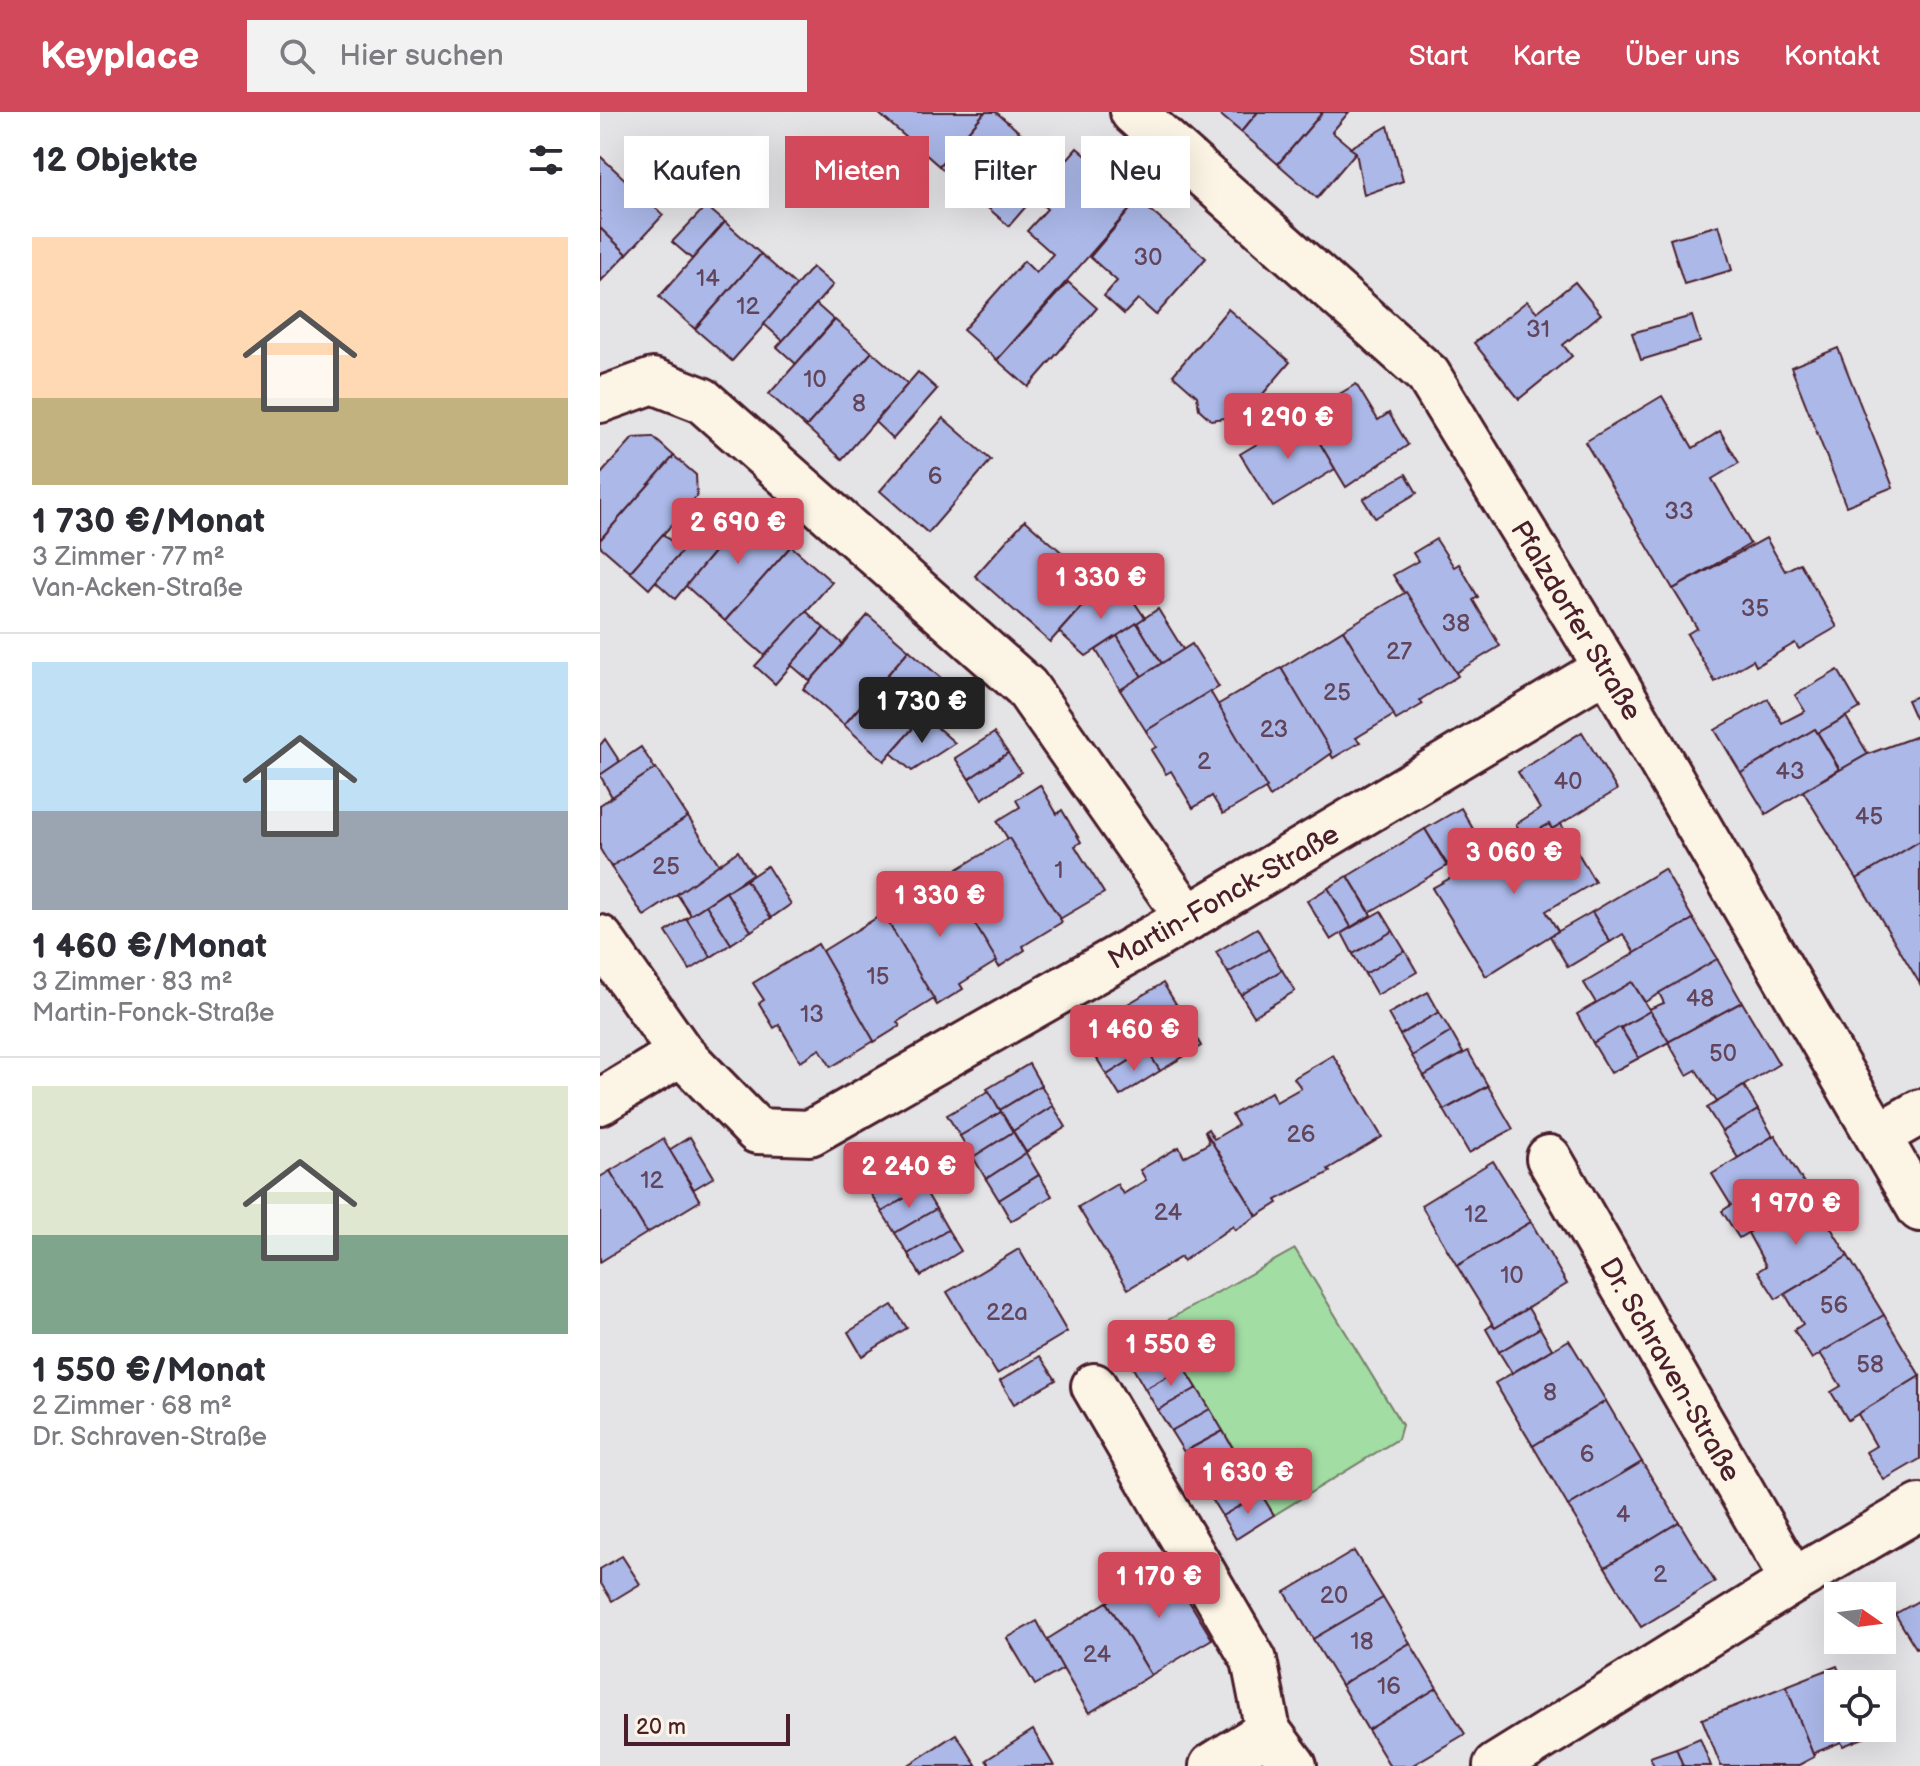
<!DOCTYPE html>
<html lang="de">
<meta charset="utf-8">
<style>
body{margin:0;font-family:"Balsamiq Sans",sans-serif;background:#f2f2f3;color:#2b2b33;height:100vh;display:flex;flex-direction:column;font-size:30px;white-space:nowrap}
*{box-sizing:border-box;margin:0}
p{font-size:26px;color:#7c7c81}
.icon{flex:none;width:44px;height:44px;fill:none;stroke:currentColor;stroke-width:2;stroke-linecap:round;stroke-linejoin:round}
.map{position:relative;flex:1;overflow:hidden}
.side{display:flex;flex-direction:column;background:#fff;width:600px}
.side>*{flex:none}
.banner{position:absolute;left:24px;top:24px;width:760px;height:72px;display:flex;gap:16px}
.needle{width:52px;rotate:104deg}
.controls{position:absolute;left:1224px;top:1470px;display:grid;gap:16px}
.controls a{display:grid;place-items:center;width:72px;height:72px;border-radius:0px;background:#fff;box-shadow:0 8px 32px #0002;font-size:40px}
.scale{position:absolute;left:24px;bottom:20px;width:166px;box-sizing:border-box;padding-left:8px;border:4px solid #4a1f2b;border-top:0;font-size:22px;line-height:28px;white-space:nowrap;color:#4a1f2b;-webkit-text-stroke:6px #fcf5e5;paint-order:stroke}
.price{position:absolute;translate:-50% -68px;padding:0 18px;border-radius:8px;background:#d1495b;color:#fff;font-size:26px;line-height:52px;filter:drop-shadow(0 2px 4px #0008)}
.price::after{content:'';position:absolute;left:50%;top:48px;width:24px;height:18px;margin-left:-12px;background:inherit;clip-path:polygon(0 0,100% 0,50% 100%)}
.price.current{background:#222;color:#fff}
ul{padding:0;list-style:none}
li{display:grid;align-content:center;gap:16px;height:424px;padding:0 32px}
li+li{border-top:2px solid #e1e1e2}
li span{display:grid;place-items:center;height:248px;border-radius:0px;color:#555}
li>.icon{margin-inline-start:auto}
span .icon{width:144px;height:144px;fill:#fffc;stroke-width:1}
li b{font-size:34px}
h2{display:flex;justify-content:space-between;align-items:center;height:96px;padding:0 32px;font-size:34px}
.tag{padding:0 28px;border-radius:0px;background:#fff;box-shadow:0 8px 32px #0002;font-size:28px;line-height:72px}
.tag.current{background:#d1495b;color:#fff}
header{display:flex;align-items:center;gap:48px;box-sizing:border-box;height:112px;padding:0 40px;background:#d1495b;color:#fff}
header strong{font-size:38px}
nav{display:flex;gap:44px;margin-inline-start:auto;font-size:28px}
.search{width:560px;height:72px;background:#f2f2f3;display:flex;align-items:center;gap:20px;box-sizing:border-box;padding:0 28px;border-radius:0px;color:#7c7c81;font-size:30px}
main{display:flex;flex:1;min-height:0}
.map>svg:first-child{display:block}
</style>
<header>
<strong>Keyplace</strong>
<div class="search"><svg class="icon" aria-label="search" viewBox="0 0 24 24"><circle cx="10" cy="10" r="6"/><path d="M15 15l6 6"/></svg>Hier suchen</div>
<nav><a>Start</a><a>Karte</a><a>Über uns</a><a>Kontakt</a></nav>
</header>
<main>
<section class="side">
<h2>12 Objekte<svg class="icon" aria-label="filters" viewBox="0 0 24 24"><path d="M4 7h16M4 17h16"/><circle cx="9" cy="7" r="2"/><circle cx="15" cy="17" r="2"/></svg></h2>
<ul>
<li><span style="background:linear-gradient(#ffd9b3 65%,#c2b280 0)"><svg class="icon" aria-label="home" viewBox="0 0 24 24"><path d="M3 11l9-7 9 7M6 9v11h12V9"/></svg></span><div><b>1 730 €/Monat</b><p>3 Zimmer · 77 m²</p><p>Van-Acken-Straße</p></div></li>
<li><span style="background:linear-gradient(#bfe0f5 60%,#9aa5b1 0)"><svg class="icon" aria-label="home" viewBox="0 0 24 24"><path d="M3 11l9-7 9 7M6 9v11h12V9"/></svg></span><div><b>1 460 €/Monat</b><p>3 Zimmer · 83 m²</p><p>Martin-Fonck-Straße</p></div></li>
<li><span style="background:linear-gradient(#dfe7d0 60%,#7fa58c 0)"><svg class="icon" aria-label="home" viewBox="0 0 24 24"><path d="M3 11l9-7 9 7M6 9v11h12V9"/></svg></span><div><b>1 550 €/Monat</b><p>2 Zimmer · 68 m²</p><p>Dr. Schraven-Straße</p></div></li>
</ul>
</section>
<div class="map">
<svg width="1320" height="1654" viewBox="0 0 1320 1654">
<rect width="100%" height="100%" fill="#e4e3e6"/>
<filter id="ink" filterUnits="userSpaceOnUse"><feTurbulence type="fractalNoise" baseFrequency=".0125" numOctaves="2"/><feDisplacementMap in="SourceGraphic" scale="16" xChannelSelector="R" yChannelSelector="G"/><feConvolveMatrix kernelMatrix="1 2 1 2 8 2 1 2 1" color-interpolation-filters="sRGB"/></filter>
<g filter="url(#ink)">
<polygon fill="#a2dda4" stroke="#767e68" stroke-width="2" points="695,1137 802,1313 798,1327 674,1403 559,1213"/>
<g fill="#abb8e8" stroke="#4a1f2b" stroke-width="2">
<polygon points="277,0 385,0 339,54"/>
<polygon points="385,0 396,0 460,55 409,114 339,54"/>
<polygon points="617,0 658,0 641,20"/>
<polygon points="658,0 723,0 678,52 641,20"/>
<polygon points="723,0 749,0 732,20 756,40 717,86 678,52"/>
<polygon points="788,14 803,69 764,83 756,40 750,36"/>
<polygon points="477,36 538,88 397,248 363,218 424,149 436,161 453,142 427,119 447,97 434,85"/>
<polygon points="0,44 63,103 27,142 0,116"/>
<polygon points="538,88 606,146 556,203 538,187 524,202 504,184 517,169 490,145"/>
<polygon points="106,94 125,110 92,147 72,130"/>
<polygon points="125,110 161,142 95,217 59,185"/>
<polygon points="1119,113 1132,158 1084,172 1070,127"/>
<polygon points="0,116 27,142 0,170"/>
<polygon points="161,142 198,175 132,249 95,217"/>
<polygon points="212,155 233,173 183,229 164,212"/>
<polygon points="468,170 497,196 428,275 397,248"/>
<polygon points="975,170 1001,202 963,233 972,244 919,287 874,231 927,189 937,200"/>
<polygon points="216,192 234,208 196,252 177,235"/>
<polygon points="628,197 690,250 635,315 624,306 611,308 599,297 597,284 573,263"/>
<polygon points="1092,204 1100,230 1041,248 1032,221"/>
<polygon points="235,208 272,240 206,315 169,282"/>
<polygon points="1238,236 1293,375 1246,394 1191,255"/>
<polygon points="272,240 308,272 242,347 206,315"/>
<polygon points="318,260 337,277 293,327 275,310"/>
<polygon points="756,272 778,308 789,301 808,333 746,375 703,304"/>
<polygon points="1062,284 1093,336 1120,319 1139,351 1112,367 1150,432 1073,477 985,330"/>
<polygon points="704,304 735,357 673,395 640,342"/>
<polygon points="343,306 391,348 328,421 280,379"/>
<polygon points="53,325 74,344 0,428 0,363 33,326"/>
<polygon points="74,344 96,363 97,384 30,460 0,434 0,428"/>
<polygon points="806,362 817,381 775,406 763,387"/>
<polygon points="151,398 191,434 125,509 85,473"/>
<polygon points="425,408 500,474 450,530 375,464"/>
<polygon points="105,413 123,429 75,487 55,469"/>
<polygon points="63,422 82,439 49,477 30,460"/>
<polygon points="1166,426 1185,459 1200,451 1237,515 1199,537 1195,531 1156,554 1153,548 1115,570 1087,522 1097,516 1073,477"/>
<polygon points="836,427 854,455 859,452 878,485 873,488 900,534 855,561 793,463 818,449 813,441"/>
<polygon points="191,434 232,470 166,545 125,509"/>
<polygon points="500,474 516,489 528,481 545,506 486,544 459,520"/>
<polygon points="806,480 858,564 820,588 823,592 796,608 743,518"/>
<polygon points="558,497 584,539 562,552 537,511"/>
<polygon points="206,499 224,516 175,572 155,554"/>
<polygon points="268,503 309,538 244,613 203,577"/>
<polygon points="537,511 562,552 542,565 517,524"/>
<polygon points="224,516 243,532 210,569 191,553"/>
<polygon points="743,518 794,603 756,626 760,630 733,646 681,556"/>
<polygon points="517,524 542,565 520,578 496,538"/>
<polygon points="592,532 619,575 546,619 520,578"/>
<polygon points="309,538 350,574 284,649 244,613"/>
<polygon points="681,556 732,641 670,685 617,593"/>
<polygon points="1238,558 1260,596 1218,621 1215,617 1141,661 1115,618 1168,587 1182,611 1205,599 1195,583"/>
<polygon points="610,579 667,676 623,702 612,684 593,696 571,659 566,662 551,638 556,635 546,619"/>
<polygon points="1320,583 1320,604 1315,606 1307,588"/>
<polygon points="324,604 355,631 312,659 291,641"/>
<polygon points="1246,605 1268,642 1240,658 1218,621"/>
<polygon points="1215,617 1239,657 1166,702 1141,661"/>
<polygon points="982,620 1017,678 952,717 949,712 924,727 916,712 940,697 918,660"/>
<polygon points="394,621 408,641 369,667 355,646"/>
<polygon points="1320,623 1320,729 1257,767 1203,679 1268,642"/>
<polygon points="5,627 20,650 0,663 0,633"/>
<polygon points="41,635 55,657 12,685 0,663"/>
<polygon points="408,641 421,660 382,687 369,667"/>
<polygon points="56,656 88,705 11,755 0,737 0,693"/>
<polygon points="440,673 457,702 462,698 481,730 475,734 504,781 458,808 397,709 420,695 416,688"/>
<polygon points="861,696 881,731 847,752 825,717"/>
<polygon points="88,705 120,754 44,804 11,755"/>
<polygon points="949,712 952,717 961,712 995,770 946,799 958,819 886,864 832,776"/>
<polygon points="825,717 847,754 770,800 748,764"/>
<polygon points="409,726 462,810 423,834 425,838 399,855 346,764"/>
<polygon points="1320,729 1320,872 1257,767"/>
<polygon points="138,739 152,762 91,803 77,782"/>
<polygon points="167,754 191,792 171,806 146,768"/>
<polygon points="1064,757 1093,807 1035,841 1023,822 1010,830 992,800"/>
<polygon points="346,764 397,849 360,872 363,877 337,893 283,802"/>
<polygon points="748,764 771,803 751,815 728,776"/>
<polygon points="146,768 171,806 151,819 126,780"/>
<polygon points="728,776 751,815 731,828 707,789"/>
<polygon points="126,780 151,819 131,832 106,793"/>
<polygon points="106,793 131,832 111,845 86,806"/>
<polygon points="781,799 793,819 753,842 742,821"/>
<polygon points="992,800 1010,830 968,855 950,824"/>
<polygon points="283,802 334,887 297,910 300,914 274,930 221,840"/>
<polygon points="86,806 111,845 90,858 66,820"/>
<polygon points="1093,807 1118,847 1045,890 1032,870 996,891 984,871"/>
<polygon points="657,816 669,837 628,861 616,840"/>
<polygon points="793,819 805,839 765,862 753,842"/>
<polygon points="218,832 274,929 231,955 220,937 200,949 179,913 174,916 159,891 164,888 153,871"/>
<polygon points="669,837 682,858 641,883 628,861"/>
<polygon points="805,839 817,860 777,883 765,862"/>
<polygon points="1117,847 1142,890 1069,930 1049,897 1064,891 1059,881"/>
<polygon points="682,858 695,879 654,904 641,883"/>
<polygon points="1032,870 1050,899 993,931 977,902"/>
<polygon points="563,871 576,892 534,917 521,896"/>
<polygon points="828,880 839,900 800,923 788,902"/>
<polygon points="1142,890 1179,952 1117,990 1096,958 1087,963 1068,930"/>
<polygon points="576,892 589,913 547,938 534,917"/>
<polygon points="521,896 534,917 494,942 481,921"/>
<polygon points="1050,899 1069,930 1039,946 1021,916"/>
<polygon points="839,900 851,920 812,944 800,923"/>
<polygon points="589,913 601,934 560,959 547,938"/>
<polygon points="1020,915 1039,946 1011,961 993,931"/>
<polygon points="534,917 547,938 507,963 494,942"/>
<polygon points="851,920 863,941 824,964 812,944"/>
<polygon points="547,938 560,959 520,984 507,963"/>
<polygon points="868,939 888,974 844,998 824,964"/>
<polygon points="733,943 782,1025 728,1057 730,1060 676,1088 678,1091 657,1104 605,1019 608,1017 614,1027 638,1013 632,1003 671,980 676,990 701,976 694,966"/>
<polygon points="429,952 441,973 400,998 387,977"/>
<polygon points="441,973 453,994 413,1019 400,998"/>
<polygon points="888,974 913,1017 869,1041 844,998"/>
<polygon points="1144,974 1158,998 1122,1020 1107,996"/>
<polygon points="389,979 401,1000 360,1024 347,1003"/>
<polygon points="453,994 466,1015 426,1040 413,1019"/>
<polygon points="1158,998 1173,1024 1138,1046 1122,1020"/>
<polygon points="401,1000 413,1020 373,1045 360,1024"/>
<polygon points="605,1019 657,1104 635,1118 633,1114 583,1149 581,1145 528,1177 478,1095 517,1072 523,1082 546,1068 540,1058 579,1035 584,1045 609,1031"/>
<polygon points="413,1020 426,1041 386,1067 373,1045"/>
<polygon points="1175,1023 1211,1083 1139,1126 1122,1099 1131,1093 1112,1062"/>
<polygon points="90,1025 114,1065 94,1077 69,1038"/>
<polygon points="63,1027 100,1089 47,1121 10,1059"/>
<polygon points="298,1034 311,1055 269,1079 256,1058"/>
<polygon points="426,1041 439,1063 399,1088 386,1067"/>
<polygon points="893,1049 931,1110 857,1154 821,1093"/>
<polygon points="311,1055 323,1075 282,1100 269,1079"/>
<polygon points="10,1059 47,1121 0,1150 0,1065"/>
<polygon points="439,1063 452,1084 411,1109 399,1088"/>
<polygon points="323,1075 336,1097 295,1121 282,1100"/>
<polygon points="1211,1083 1248,1144 1176,1187 1158,1159 1166,1154 1148,1121"/>
<polygon points="336,1097 348,1118 308,1142 295,1121"/>
<polygon points="931,1110 967,1172 895,1216 857,1154"/>
<polygon points="348,1118 361,1139 321,1164 308,1142"/>
<polygon points="419,1137 467,1220 397,1262 347,1180"/>
<polygon points="1248,1144 1284,1203 1212,1247 1194,1218 1203,1212 1185,1182"/>
<polygon points="292,1193 307,1216 262,1244 248,1220"/>
<polygon points="928,1196 940,1216 899,1240 886,1217 892,1213 895,1216"/>
<polygon points="1284,1203 1320,1264 1248,1308 1231,1280 1241,1274 1220,1241"/>
<polygon points="559,1213 571,1233 533,1256 519,1235"/>
<polygon points="940,1216 952,1237 912,1261 899,1240"/>
<polygon points="969,1228 1006,1289 933,1334 895,1271"/>
<polygon points="571,1233 584,1255 545,1277 533,1256"/>
<polygon points="440,1244 456,1268 414,1292 400,1269"/>
<polygon points="584,1255 597,1276 558,1298 545,1277"/>
<polygon points="1320,1264 1320,1347 1284,1368 1266,1340 1276,1334 1258,1302"/>
<polygon points="597,1276 610,1297 571,1319 558,1298"/>
<polygon points="1006,1289 1042,1350 968,1394 933,1334"/>
<polygon points="610,1297 623,1319 584,1340 571,1319"/>
<polygon points="623,1319 635,1340 597,1361 584,1340"/>
<polygon points="635,1340 648,1361 609,1383 597,1361"/>
<polygon points="1042,1350 1079,1410 1005,1455 968,1394"/>
<polygon points="648,1361 661,1382 622,1404 609,1383"/>
<polygon points="661,1382 674,1403 636,1427 622,1404"/>
<polygon points="1079,1410 1115,1470 1041,1515 1005,1455"/>
<polygon points="754,1439 783,1486 713,1527 685,1480"/>
<polygon points="22,1444 40,1472 12,1489 0,1470 0,1457"/>
<polygon points="567,1453 612,1527 551,1563 507,1490"/>
<polygon points="783,1486 810,1531 741,1573 713,1527"/>
<polygon points="1320,1488 1320,1534 1316,1536 1295,1502"/>
<polygon points="507,1490 551,1563 489,1601 446,1528"/>
<polygon points="437,1509 463,1557 435,1573 407,1526"/>
<polygon points="810,1531 837,1576 768,1618 741,1573"/>
<polygon points="1237,1554 1244,1572 1238,1572 1238,1616 1262,1616 1266,1625 1243,1634 1241,1630 1214,1641 1214,1645 1186,1574"/>
<polygon points="1186,1574 1214,1645 1197,1654 1121,1654 1102,1607"/>
<polygon points="837,1576 865,1622 811,1654 790,1654 768,1618"/>
<polygon points="433,1618 454,1654 390,1654 386,1648"/>
<polygon points="356,1622 377,1654 307,1654"/>
<polygon points="1100,1626 1111,1654 1083,1654 1076,1636"/>
<polygon points="1076,1636 1083,1654 1054,1654 1050,1645"/>
</g>
<g fill="none" stroke-linecap="round" stroke-linejoin="round">
<defs>
<g id="minor">
<polyline points="533,0 828,263 1007,556 1320,1097"/>
<polyline points="0,288 53,269 102,288 426,575 588,806"/>
<polyline points="0,826 81,941"/>
<polyline points="0,990 81,941 157,1019 210,1021 588,806 1007,556"/>
<polyline points="1278,1024 1320,1000"/>
<polyline points="949,1046 1193,1469"/>
<polyline points="494,1274 654,1548 668,1619"/>
<polyline points="612,1654 668,1619 694,1654"/>
<polyline points="896,1654 1193,1469 1320,1395"/>
</g>
</defs>
<use href="#minor" stroke="#4a1f2b" stroke-width="50"/>
<use href="#minor" stroke="#fcf5e5" stroke-width="44"/>
</g>
</g>
<g text-anchor="middle" stroke-width="6" stroke-linejoin="round" paint-order="stroke">
<g font-size="24" fill="#62455a">
<text x="548" y="153">30</text>
<text x="108" y="174">14</text>
<text x="148" y="202">12</text>
<text x="938" y="225">31</text>
<text x="215" y="275">10</text>
<text x="259" y="299">8</text>
<text x="335" y="372">6</text>
<text x="1079" y="407">33</text>
<text x="1155" y="504">35</text>
<text x="856" y="519">38</text>
<text x="799" y="547">27</text>
<text x="737" y="588">25</text>
<text x="674" y="625">23</text>
<text x="604" y="657">2</text>
<text x="1190" y="667">43</text>
<text x="968" y="677">40</text>
<text x="1269" y="712">45</text>
<text x="66" y="762">25</text>
<text x="459" y="766">1</text>
<text x="278" y="872">15</text>
<text x="1100" y="894">48</text>
<text x="212" y="910">13</text>
<text x="1123" y="949">50</text>
<text x="701" y="1030">26</text>
<text x="52" y="1076">12</text>
<text x="568" y="1108">24</text>
<text x="876" y="1110">12</text>
<text x="912" y="1171">10</text>
<text x="1234" y="1201">56</text>
<text x="407" y="1208">22a</text>
<text x="1270" y="1260">58</text>
<text x="950" y="1288">8</text>
<text x="987" y="1350">6</text>
<text x="1023" y="1410">4</text>
<text x="1060" y="1470">2</text>
<text x="734" y="1491">20</text>
<text x="762" y="1537">18</text>
<text x="497" y="1550">24</text>
<text x="789" y="1582">16</text>
</g>
<g font-size="28" fill="#4a1f2b" stroke="#fcf5e5">
<text transform="translate(977 508) rotate(59)" y="10">Pfalzdorfer Straße</text>
<text transform="translate(623 784) rotate(-30)" y="10">Martin-Fonck-Straße</text>
<text transform="translate(1071 1257) rotate(60)" y="10">Dr. Schraven-Straße</text>
</g>
</g>
</svg>
<div class="controls">
<a><svg class="needle" viewBox="-14 -14 28 28"><path d="M0-13l5 13h-10z" fill="#e53935"/><path d="M0 13l5-13h-10z" fill="#7c7c81"/></svg></a>
<a><svg class="icon" aria-label="locate" viewBox="0 0 24 24"><circle cx="12" cy="12" r="6"/><path d="M12 2v4M12 18v4M2 12h4M18 12h4"/></svg></a>
</div>
<div class="scale">20 m</div>
<b class="price" style="left:688px;top:349px">1 290 €</b>
<b class="price" style="left:138px;top:454px">2 690 €</b>
<b class="price" style="left:501px;top:509px">1 330 €</b>
<b class="price current" style="left:322px;top:633px">1 730 €</b>
<b class="price" style="left:914px;top:784px">3 060 €</b>
<b class="price" style="left:340px;top:827px">1 330 €</b>
<b class="price" style="left:534px;top:961px">1 460 €</b>
<b class="price" style="left:309px;top:1098px">2 240 €</b>
<b class="price" style="left:1196px;top:1135px">1 970 €</b>
<b class="price" style="left:571px;top:1276px">1 550 €</b>
<b class="price" style="left:648px;top:1404px">1 630 €</b>
<b class="price" style="left:559px;top:1508px">1 170 €</b>
<div class="banner">
<a class="tag">Kaufen</a>
<a class="tag current">Mieten</a>
<a class="tag">Filter</a>
<a class="tag">Neu</a>
</div>
</div>
</main>
